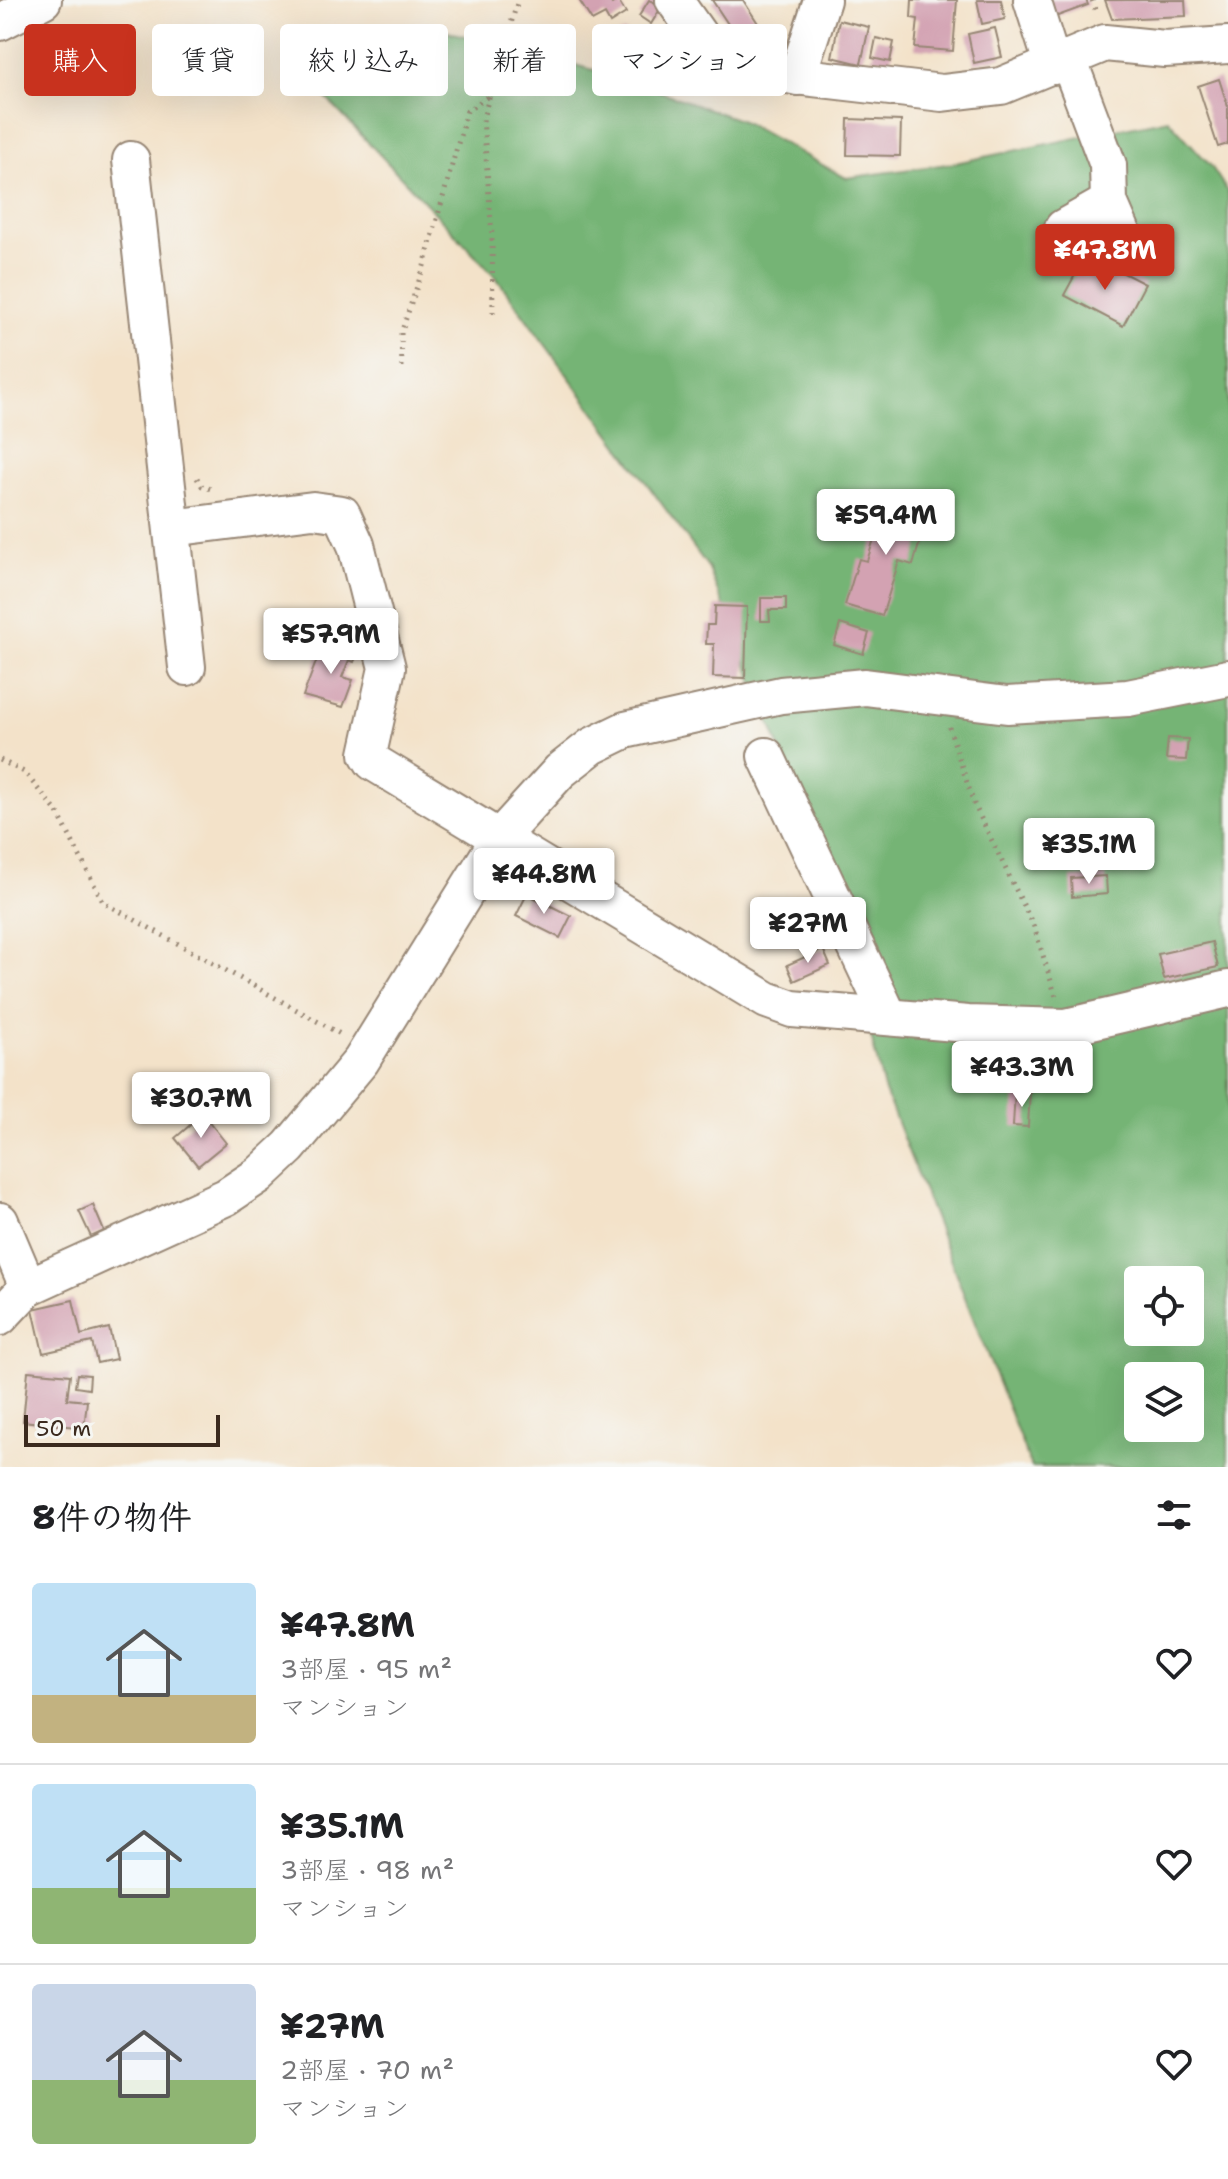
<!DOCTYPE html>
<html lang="ja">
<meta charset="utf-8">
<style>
body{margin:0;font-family:"Shantell Sans","Klee One",sans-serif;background:#f6f6f6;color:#202124;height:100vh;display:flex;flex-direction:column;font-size:30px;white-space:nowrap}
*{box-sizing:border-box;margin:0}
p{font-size:26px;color:#757577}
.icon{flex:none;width:44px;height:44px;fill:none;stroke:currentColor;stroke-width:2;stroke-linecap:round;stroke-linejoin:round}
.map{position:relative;height:1467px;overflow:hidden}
.panel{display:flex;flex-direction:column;background:#fff;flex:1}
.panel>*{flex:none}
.top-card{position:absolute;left:24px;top:24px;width:800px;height:72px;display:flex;gap:16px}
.tools{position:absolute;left:1124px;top:1266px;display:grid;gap:16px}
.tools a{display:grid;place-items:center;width:80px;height:80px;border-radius:8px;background:#fff;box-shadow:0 8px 32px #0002;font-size:40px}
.scale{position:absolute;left:24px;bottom:20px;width:196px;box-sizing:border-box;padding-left:8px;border:4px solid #3b2a1e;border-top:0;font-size:22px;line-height:28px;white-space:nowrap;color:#3b2a1e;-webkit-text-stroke:6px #f6f6f2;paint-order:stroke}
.price{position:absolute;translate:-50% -68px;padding:0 18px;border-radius:8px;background:#fff;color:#222;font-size:26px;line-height:52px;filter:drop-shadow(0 2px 4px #0008)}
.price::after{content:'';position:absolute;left:50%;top:48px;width:24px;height:18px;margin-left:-12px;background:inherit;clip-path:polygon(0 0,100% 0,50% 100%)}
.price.on{background:#c8321e;color:#fff}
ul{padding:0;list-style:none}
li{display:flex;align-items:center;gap:24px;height:200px;padding:0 32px}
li+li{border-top:2px solid #e0e0e0}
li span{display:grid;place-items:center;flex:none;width:224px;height:160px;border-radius:8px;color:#555}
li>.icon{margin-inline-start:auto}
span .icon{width:96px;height:96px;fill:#fffc;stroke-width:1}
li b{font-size:34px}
h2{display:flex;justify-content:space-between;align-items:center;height:96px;padding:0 32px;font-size:34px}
.pill{padding:0 28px;border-radius:8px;background:#fff;box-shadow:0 8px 32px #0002;font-size:28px;line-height:72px}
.pill.on{background:#c8321e;color:#fff}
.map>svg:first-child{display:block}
</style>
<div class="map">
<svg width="1228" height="1467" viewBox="0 0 1228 1467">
<rect width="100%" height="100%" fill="#f6f6f2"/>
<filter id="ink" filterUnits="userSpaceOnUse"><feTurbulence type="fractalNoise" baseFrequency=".0125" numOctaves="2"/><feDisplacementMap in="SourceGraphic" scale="16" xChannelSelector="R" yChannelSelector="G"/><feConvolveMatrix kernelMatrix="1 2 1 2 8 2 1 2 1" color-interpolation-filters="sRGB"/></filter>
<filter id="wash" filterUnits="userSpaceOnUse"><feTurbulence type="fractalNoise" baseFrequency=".006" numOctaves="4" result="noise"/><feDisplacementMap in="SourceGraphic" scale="32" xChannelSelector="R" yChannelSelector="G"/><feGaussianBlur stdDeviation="1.8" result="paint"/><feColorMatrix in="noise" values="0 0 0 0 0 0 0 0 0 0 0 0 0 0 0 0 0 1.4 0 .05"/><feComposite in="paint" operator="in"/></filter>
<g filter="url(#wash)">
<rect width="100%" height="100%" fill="#f3e2c9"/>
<path fill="#74b475" stroke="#586f4a" stroke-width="2" fill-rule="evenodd" d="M430 27 617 76 742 121 846 178 955 163 1168 119 1211 166 1228 192V1467H1031L884 1089 833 882 708 567 495 276 291 61 326 31ZM1138 1280H1190V1332H1138ZM1138 1376H1190V1428H1138Z"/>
<g id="blocks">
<g fill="#d3a2b2">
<polygon points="579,0 609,0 612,4 618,0 626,13 610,23 605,14 592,21"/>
<polygon points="649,0 662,6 651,24 639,16"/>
<polygon points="712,0 743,0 761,28 740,42"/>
<polygon points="912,0 957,0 953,51 915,48 918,19 911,18"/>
<polygon points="977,0 1001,0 1005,19 982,24"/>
<polygon points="1048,0 1086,0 1088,5 1055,17"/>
<polygon points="1105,0 1185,0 1186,16 1112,19"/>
<polygon points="839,20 869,27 861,64 832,57"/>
<polygon points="995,28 1002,57 974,63 968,34"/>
<polygon points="626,31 630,45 603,54 598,40"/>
<polygon points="876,38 894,42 890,62 872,58"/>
<polygon points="1219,79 1228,107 1228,144 1218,147 1198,86"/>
<polygon points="848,119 901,121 900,156 847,155"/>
<polygon points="1082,262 1100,271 1104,263 1145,284 1123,326 1064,295"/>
<polygon points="886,501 928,514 913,565 899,561 882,616 845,605 859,559 867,561"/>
<polygon points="761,598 786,598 786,610 769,610 770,621 761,621"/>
<polygon points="715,606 747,607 745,678 713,677 714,644 706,644 707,625 714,625"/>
<polygon points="350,622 375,631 368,651 342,641"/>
<polygon points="840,624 869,633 863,654 834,645"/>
<polygon points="337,643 359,650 354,662 349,660 342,677 353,680 343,707 303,696 321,649 333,654"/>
<polygon points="1168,738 1188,739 1186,760 1166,759"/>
<polygon points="1106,876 1107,894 1072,897 1071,878"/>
<polygon points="527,894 571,916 560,938 516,916"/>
<polygon points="831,918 840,939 826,946 817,924"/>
<polygon points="1212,942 1218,967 1164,979 1158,954"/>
<polygon points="823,949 830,965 794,981 787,965"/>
<polygon points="1015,1091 1030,1091 1028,1127 1013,1126"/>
<polygon points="203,1114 226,1143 198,1166 175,1138"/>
<polygon points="93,1205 104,1231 91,1237 79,1211"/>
<polygon points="73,1300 81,1335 109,1328 116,1359 97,1363 92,1342 43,1353 33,1309"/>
<polygon points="28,1371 70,1375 67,1399 87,1401 84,1428 23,1421"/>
<polygon points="77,1374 90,1375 89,1389 75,1387"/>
</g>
</g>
</g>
<g filter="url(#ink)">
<use href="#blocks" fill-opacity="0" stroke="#978674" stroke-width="2"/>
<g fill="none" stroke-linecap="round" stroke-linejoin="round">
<defs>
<g id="minor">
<polyline points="674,0 714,57 734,69 942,93 1001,86 1105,43 1165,49 1228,45"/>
<polyline points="1032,0 1053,66"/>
<polyline points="0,22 43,0"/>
<polyline points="1068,59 1108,165 1109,202 1131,253"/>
<polyline points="797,77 822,0"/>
<polyline points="131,160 187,667"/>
<polyline points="1063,228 1109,202"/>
<polyline points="172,528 313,510 342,514 356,545 387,668 368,754 373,762 767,1000 792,1009 968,1024 1066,1027 1228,989"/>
<polyline points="766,756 888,1015"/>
<polyline points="0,1221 28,1287"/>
<polyline points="0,1317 28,1287 226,1197 259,1175 289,1147 361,1061 500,837 560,771 592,746 625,730 781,695 865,687 1007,705 1128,698 1228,678"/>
</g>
</defs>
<use href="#minor" stroke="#978674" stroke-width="40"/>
<g stroke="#978674" stroke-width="5" stroke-dasharray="2 6" stroke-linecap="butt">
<polyline points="1092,0 1097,15"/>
<polyline points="493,313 492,235 483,118 518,0"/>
<polyline points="402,367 401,333 424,266 467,111 487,97"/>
<polyline points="197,478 202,486 214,490"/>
<polyline points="949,727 974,804 1034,927 1057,1000"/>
<polyline points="0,760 24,772 58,813 103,902 342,1035"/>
</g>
<use href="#minor" stroke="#fff" stroke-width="36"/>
</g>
</g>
</svg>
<div class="tools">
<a><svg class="icon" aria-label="locate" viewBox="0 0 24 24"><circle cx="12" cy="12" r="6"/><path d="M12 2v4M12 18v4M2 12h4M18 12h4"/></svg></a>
<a><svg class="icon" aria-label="layers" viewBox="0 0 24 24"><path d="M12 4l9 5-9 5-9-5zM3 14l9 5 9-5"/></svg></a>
</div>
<div class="scale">50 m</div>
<b class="price on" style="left:1105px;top:292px">¥47.8M</b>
<b class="price" style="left:886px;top:557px">¥59.4M</b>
<b class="price" style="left:331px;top:676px">¥57.9M</b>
<b class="price" style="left:1089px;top:886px">¥35.1M</b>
<b class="price" style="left:544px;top:916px">¥44.8M</b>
<b class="price" style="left:808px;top:965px">¥27M</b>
<b class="price" style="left:1022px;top:1109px">¥43.3M</b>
<b class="price" style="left:201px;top:1140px">¥30.7M</b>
<div class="top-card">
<a class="pill on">購入</a>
<a class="pill">賃貸</a>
<a class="pill">絞り込み</a>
<a class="pill">新着</a>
<a class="pill">マンション</a>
</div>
</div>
<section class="panel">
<h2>8件の物件<svg class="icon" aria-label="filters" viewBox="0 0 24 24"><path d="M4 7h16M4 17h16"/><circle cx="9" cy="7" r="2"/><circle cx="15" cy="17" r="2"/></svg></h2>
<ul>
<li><span style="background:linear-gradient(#bfe0f5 70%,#c2b280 0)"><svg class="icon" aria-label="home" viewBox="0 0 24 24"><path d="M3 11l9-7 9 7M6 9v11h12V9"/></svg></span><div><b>¥47.8M</b><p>3部屋 · 95 m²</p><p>マンション</p></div><svg class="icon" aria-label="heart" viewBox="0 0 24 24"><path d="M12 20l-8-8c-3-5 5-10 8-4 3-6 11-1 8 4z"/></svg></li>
<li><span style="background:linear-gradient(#bfe0f5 65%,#8fb573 0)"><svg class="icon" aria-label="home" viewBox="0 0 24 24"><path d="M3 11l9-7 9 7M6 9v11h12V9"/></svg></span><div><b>¥35.1M</b><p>3部屋 · 98 m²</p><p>マンション</p></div><svg class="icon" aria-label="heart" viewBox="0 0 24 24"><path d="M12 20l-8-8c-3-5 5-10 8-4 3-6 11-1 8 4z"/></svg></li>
<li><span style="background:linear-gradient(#c9d6e8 60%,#8fb573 0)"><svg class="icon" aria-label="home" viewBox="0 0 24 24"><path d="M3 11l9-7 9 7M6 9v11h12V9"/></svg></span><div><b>¥27M</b><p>2部屋 · 70 m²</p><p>マンション</p></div><svg class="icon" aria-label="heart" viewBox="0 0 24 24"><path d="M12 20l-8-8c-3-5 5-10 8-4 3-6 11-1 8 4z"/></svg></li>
</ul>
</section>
